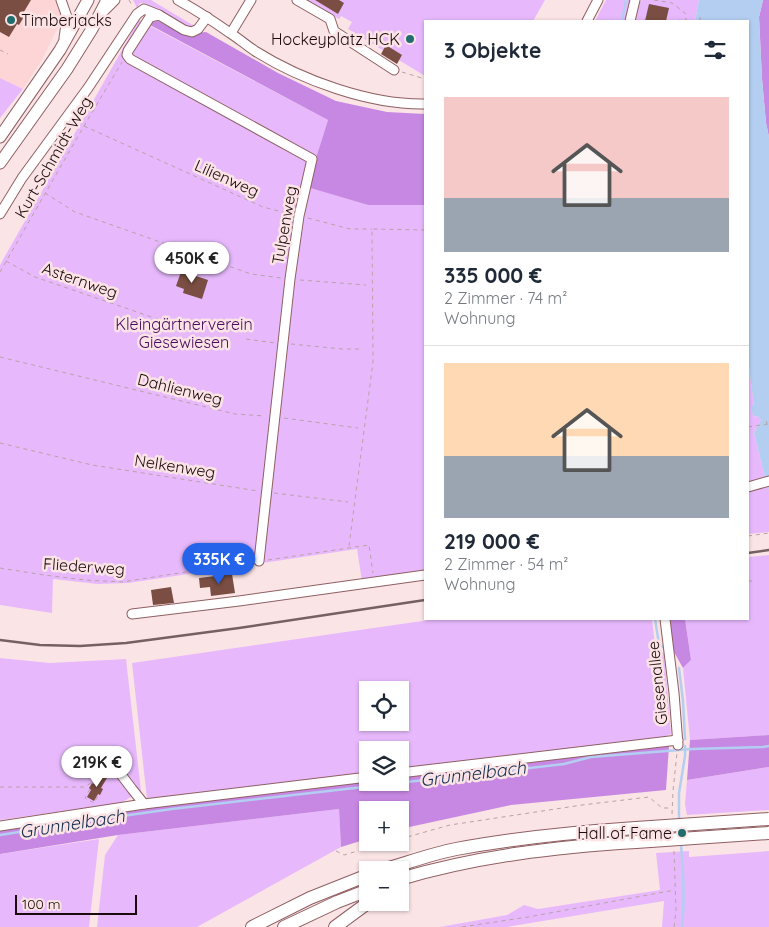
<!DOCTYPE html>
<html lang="de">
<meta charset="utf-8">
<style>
body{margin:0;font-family:Quicksand,sans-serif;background:#f2f2f3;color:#1f2937;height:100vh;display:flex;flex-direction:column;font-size:19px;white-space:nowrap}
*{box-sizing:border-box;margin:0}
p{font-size:16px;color:#747a83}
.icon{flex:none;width:28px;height:28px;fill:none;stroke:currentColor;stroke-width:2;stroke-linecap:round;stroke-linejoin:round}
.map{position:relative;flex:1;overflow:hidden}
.sheet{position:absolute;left:424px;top:20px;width:325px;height:600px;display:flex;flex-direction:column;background:#fff;border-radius:0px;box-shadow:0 1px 4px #0004}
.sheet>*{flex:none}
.fabs{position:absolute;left:359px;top:681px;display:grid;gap:10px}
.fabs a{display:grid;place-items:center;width:50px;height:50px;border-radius:0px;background:#fff;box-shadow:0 1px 4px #0004;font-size:25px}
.scale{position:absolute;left:15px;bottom:12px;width:122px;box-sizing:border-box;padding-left:5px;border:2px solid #1c090b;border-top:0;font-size:14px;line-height:18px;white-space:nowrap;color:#1c090b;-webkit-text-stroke:4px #fbe4e5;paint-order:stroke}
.price{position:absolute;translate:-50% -42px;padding:0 11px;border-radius:18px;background:#fff;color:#222;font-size:16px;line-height:32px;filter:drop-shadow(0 1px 2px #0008)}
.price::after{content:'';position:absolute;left:50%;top:30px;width:15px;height:11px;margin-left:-8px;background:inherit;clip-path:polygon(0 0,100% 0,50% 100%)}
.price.current{background:#2563eb;color:#fff}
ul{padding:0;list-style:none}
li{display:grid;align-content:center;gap:10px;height:265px;padding:0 20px}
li+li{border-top:1px solid #e0e1e3}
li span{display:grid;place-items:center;height:155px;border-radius:0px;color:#555}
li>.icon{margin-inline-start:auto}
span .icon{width:90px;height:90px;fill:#fffc;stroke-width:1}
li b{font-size:21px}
h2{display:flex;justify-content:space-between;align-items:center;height:60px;padding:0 20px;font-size:21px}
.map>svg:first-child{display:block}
</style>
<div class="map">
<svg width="769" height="927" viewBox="0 0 769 927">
<rect width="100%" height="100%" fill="#fbe4e5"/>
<polygon fill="#fdd5d7" points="0,0 56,0 60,9 60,23 43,58 23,89 0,78"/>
<g fill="#e7b9fc" fill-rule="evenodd">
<polygon points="133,0 151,0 196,27 189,28 143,3 140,3 137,8"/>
<polygon points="306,0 545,0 533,21 425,21 425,76 348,29 352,22 341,16 339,19"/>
<polygon points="606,0 632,0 627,21 595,21"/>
<polygon points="642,0 699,0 695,21 634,21 639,3"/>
<polygon points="139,20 328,120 308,187 368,205 425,205 425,571 362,581 357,549 128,583 97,584 53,579 52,613 0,605 0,265"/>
<polygon points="0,78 23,89 0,118"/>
<polygon points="748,360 754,405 752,406 753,416 759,417 761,420 754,433 766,482 769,490 769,532 748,534"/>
<polygon points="769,555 769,735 690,740 683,668 691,660 685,619 748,619 748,557"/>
<path d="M436 619H652L655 645 664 653 671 734 660 739 400 769V750H368L367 773 147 799 132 663ZM368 690H400V722H368Z"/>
<polygon points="0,658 50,663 126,659 141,791 121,803 0,820"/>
<polygon points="769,767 769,810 687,815 685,804 687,780"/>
<polygon points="339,809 341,847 197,927 97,927 105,855 118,835"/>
<polygon points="99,839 89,927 0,927 0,854"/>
<polygon points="689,851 689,857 769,851 769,927 662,927 664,901 507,927 440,927 507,915 524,905 538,909 660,890 656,853"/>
</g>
<g fill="#c788e4">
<polygon points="763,0 769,0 769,137 766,123 762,79 759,17"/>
<polygon points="154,19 182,34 206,32 278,73 336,101 387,112 425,114 425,205 368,205 307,187 328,120 150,25"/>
<polygon points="669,619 685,619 691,660 683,668 674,652"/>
<polygon points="769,735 769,767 687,780 690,740"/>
<polygon points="669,746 666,790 511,805 400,829 400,810 368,810 367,839 341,847 339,809 118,835 0,854 0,830 139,809 367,782 400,782 400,778"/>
</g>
<polygon fill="#b3cef1" points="699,0 763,0 759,17 762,79 766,123 769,137 769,490 766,482 754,433 761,420 759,417 753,416 751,406 754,405 748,360 748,21 695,21"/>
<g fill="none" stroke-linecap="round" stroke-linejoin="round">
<g stroke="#b3cef1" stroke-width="2.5">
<polyline points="622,21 626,0"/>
<polyline points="655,619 659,644 663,647"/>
<polyline points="679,668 683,701 685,739"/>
<polyline points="679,821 679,793 685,756 685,746"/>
<polyline points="0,835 101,819 172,809 564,764 591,757 692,749 763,747 769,746"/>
<path d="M681 844C683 872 685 899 682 927"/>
</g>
</g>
<g fill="#7a4e42">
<polygon points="0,0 31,0 22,15 24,17 19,25 17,24 9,37 0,32"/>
<polygon points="315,0 339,0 344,3 338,14"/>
<polygon points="649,4 669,8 666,21 645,21"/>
<polygon points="386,45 402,55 397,64 381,54"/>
<polygon points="182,269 188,271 187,273 208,280 202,299 183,293 184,289 176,286"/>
<polygon points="232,574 235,593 211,596 210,587 200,588 199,578"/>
<polygon points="171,587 174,603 153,605 151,590"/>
<polygon points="100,774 107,778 101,788 103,789 100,795 98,794 94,801 87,797 91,790 89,788 92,783 95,784"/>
</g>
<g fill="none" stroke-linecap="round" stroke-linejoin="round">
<defs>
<g id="minor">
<polyline points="61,0 67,17 64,38"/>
<path d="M178 0C196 10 213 21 230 33 238 38 246 45 255 51 301 80 370 105 425 104"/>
<polyline points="297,0 330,19 334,31 394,70"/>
<polyline points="104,11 115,0"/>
<polyline points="159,15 150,17 128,51 127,55 130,59 312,159 299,216 290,279 259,561"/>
<polyline points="587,21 598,0"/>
<polyline points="630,21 635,0"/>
<polyline points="231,33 251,0"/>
<polyline points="0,214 22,178 88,88 137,14 144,9 159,15 184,30 192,32 198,29 207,17"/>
<polyline points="748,487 769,481"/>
<polyline points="132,614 239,601 425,575"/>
<polyline points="665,619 674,693 678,745"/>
<polyline points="116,768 132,789 144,804"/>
<polyline points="400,773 678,740"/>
<polyline points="0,826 144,804 368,777"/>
</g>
<g id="major">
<polyline points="0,137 60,50 88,0"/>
<polyline points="0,163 67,69 92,29 107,0"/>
</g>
<g id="highway">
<path d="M382 870C407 863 431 854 456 849 515 838 576 832 636 828"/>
<path d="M400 879C478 856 555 847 636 842"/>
<polyline points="252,927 310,898 368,875"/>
<polyline points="284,927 337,902 368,890"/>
<polyline points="335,927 369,902"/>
</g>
</defs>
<use href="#minor" stroke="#8f5f62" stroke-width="11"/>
<use href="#major" stroke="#8f5f62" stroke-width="13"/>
<use href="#highway" stroke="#8f5f62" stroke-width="14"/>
<g stroke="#b8a2a3" stroke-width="1" stroke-dasharray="4 4" stroke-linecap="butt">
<polyline points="129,0 133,7"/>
<polyline points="654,0 672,3 686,14 686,21"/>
<polyline points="679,20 683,21"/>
<polyline points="700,21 700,14"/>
<polyline points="0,50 8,54"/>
<polyline points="402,72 425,79"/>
<polyline points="84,126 263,207 290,214"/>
<polyline points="45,193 75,212 251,274 281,278"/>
<polyline points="308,218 350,229 372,229"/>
<polyline points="6,261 35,277 178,326"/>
<polyline points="0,272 84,126 122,62"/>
<polyline points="300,280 366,285"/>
<polyline points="246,339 275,343"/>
<polyline points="291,344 342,349 363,349"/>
<polyline points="0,357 235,414 265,416"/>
<polyline points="284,418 358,428"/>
<polyline points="766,421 768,426"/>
<polyline points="748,427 767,424"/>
<polyline points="0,443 92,465 258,491"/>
<polyline points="274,493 348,502"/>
<polyline points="748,536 769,533"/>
<polyline points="349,546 373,362 372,229 425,230"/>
<polyline points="268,560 369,545 373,573"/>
<polyline points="0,568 44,575 85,580 122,582 249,562"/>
<polyline points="748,581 754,581"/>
<polyline points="93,770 99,773"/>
<polyline points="93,784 100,772 111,778"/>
<polyline points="0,787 85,787 95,780"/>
<polyline points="90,789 85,798 94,803 99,794"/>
<polyline points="672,814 673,791 677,753"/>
<polyline points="400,839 450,825 582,805 649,797 662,808 672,808"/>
<polyline points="336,851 344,855 389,842"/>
<polyline points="674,851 676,911 674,927"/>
<polyline points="462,927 528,917 675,890"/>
</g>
<use href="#minor" stroke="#fff" stroke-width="9"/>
<use href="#major" stroke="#fff" stroke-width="11"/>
<use href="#highway" stroke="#fff" stroke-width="12"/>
<g stroke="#756062" stroke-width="2.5">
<polyline points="748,553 769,550"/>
<polyline points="0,640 40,645 80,646 126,643 239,628 425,600"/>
</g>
<defs>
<g id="highway-bridge">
<polyline points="636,828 769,819"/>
<polyline points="636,842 769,833"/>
</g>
</defs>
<use href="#highway-bridge" stroke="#8f5f62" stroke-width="14" stroke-linecap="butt"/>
<use href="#highway-bridge" stroke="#fff" stroke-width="12"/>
</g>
<g fill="#216d6d" stroke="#fbe4e5" stroke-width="2">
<circle cx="11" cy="20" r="5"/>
<circle cx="410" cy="39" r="5"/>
<circle cx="682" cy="833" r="5"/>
</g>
<g text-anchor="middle" stroke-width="5" stroke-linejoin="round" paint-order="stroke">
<g font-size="16" fill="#1c090b" stroke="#fbe4e5" text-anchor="end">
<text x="21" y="26" text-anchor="start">Timberjacks</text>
<text x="400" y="45">Hockeyplatz HCK</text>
<text x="672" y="839">Hall of Fame</text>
</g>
<g font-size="16" fill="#1c090b" stroke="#fbe4e5">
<text transform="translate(53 157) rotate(-60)" y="6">Kurt-Schmidt-Weg</text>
<text transform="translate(227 178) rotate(24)" y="6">Lilienweg</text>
<text transform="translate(284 225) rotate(-80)" y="6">Tulpenweg</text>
<text transform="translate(80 280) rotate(19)" y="6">Asternweg</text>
<text transform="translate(180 389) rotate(14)" y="6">Dahlienweg</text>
<text transform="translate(175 466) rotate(9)" y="6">Nelkenweg</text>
<text transform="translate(84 566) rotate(4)" y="6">Fliederweg</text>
<text transform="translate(657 683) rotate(-96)" y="6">Giesenallee</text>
</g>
<g font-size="16" fill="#490a5f" stroke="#fbe4e5">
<text x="184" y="330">Kleingärtnerverein<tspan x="184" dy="18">Giesewiesen</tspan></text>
</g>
<g font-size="18" font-style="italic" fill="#132e50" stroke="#fbe4e5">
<text transform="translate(473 774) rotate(-7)" y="6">Grunnelbach</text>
<text transform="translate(72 824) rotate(-9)" y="6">Grunnelbach</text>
</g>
</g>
</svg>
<div class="fabs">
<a><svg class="icon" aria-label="locate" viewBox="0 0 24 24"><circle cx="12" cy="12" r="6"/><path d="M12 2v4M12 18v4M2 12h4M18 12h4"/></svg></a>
<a><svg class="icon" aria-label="layers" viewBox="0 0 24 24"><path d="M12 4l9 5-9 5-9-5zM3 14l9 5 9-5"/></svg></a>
<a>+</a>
<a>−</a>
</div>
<div class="scale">100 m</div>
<b class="price" style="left:192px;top:284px">450K €</b>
<b class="price current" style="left:219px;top:585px">335K €</b>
<b class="price" style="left:97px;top:788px">219K €</b>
<section class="sheet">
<h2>3 Objekte<svg class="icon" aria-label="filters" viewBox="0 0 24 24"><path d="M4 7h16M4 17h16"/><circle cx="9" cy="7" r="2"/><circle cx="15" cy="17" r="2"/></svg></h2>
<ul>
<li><span style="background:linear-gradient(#f6c9c9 65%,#9aa5b1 0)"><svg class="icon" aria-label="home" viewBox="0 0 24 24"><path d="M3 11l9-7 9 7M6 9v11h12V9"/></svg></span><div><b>335 000 €</b><p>2 Zimmer · 74 m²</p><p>Wohnung</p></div></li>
<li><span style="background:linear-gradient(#ffd9b3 60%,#9aa5b1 0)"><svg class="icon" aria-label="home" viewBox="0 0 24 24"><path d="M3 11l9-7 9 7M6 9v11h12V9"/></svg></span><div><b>219 000 €</b><p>2 Zimmer · 54 m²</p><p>Wohnung</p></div></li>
</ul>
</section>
</div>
